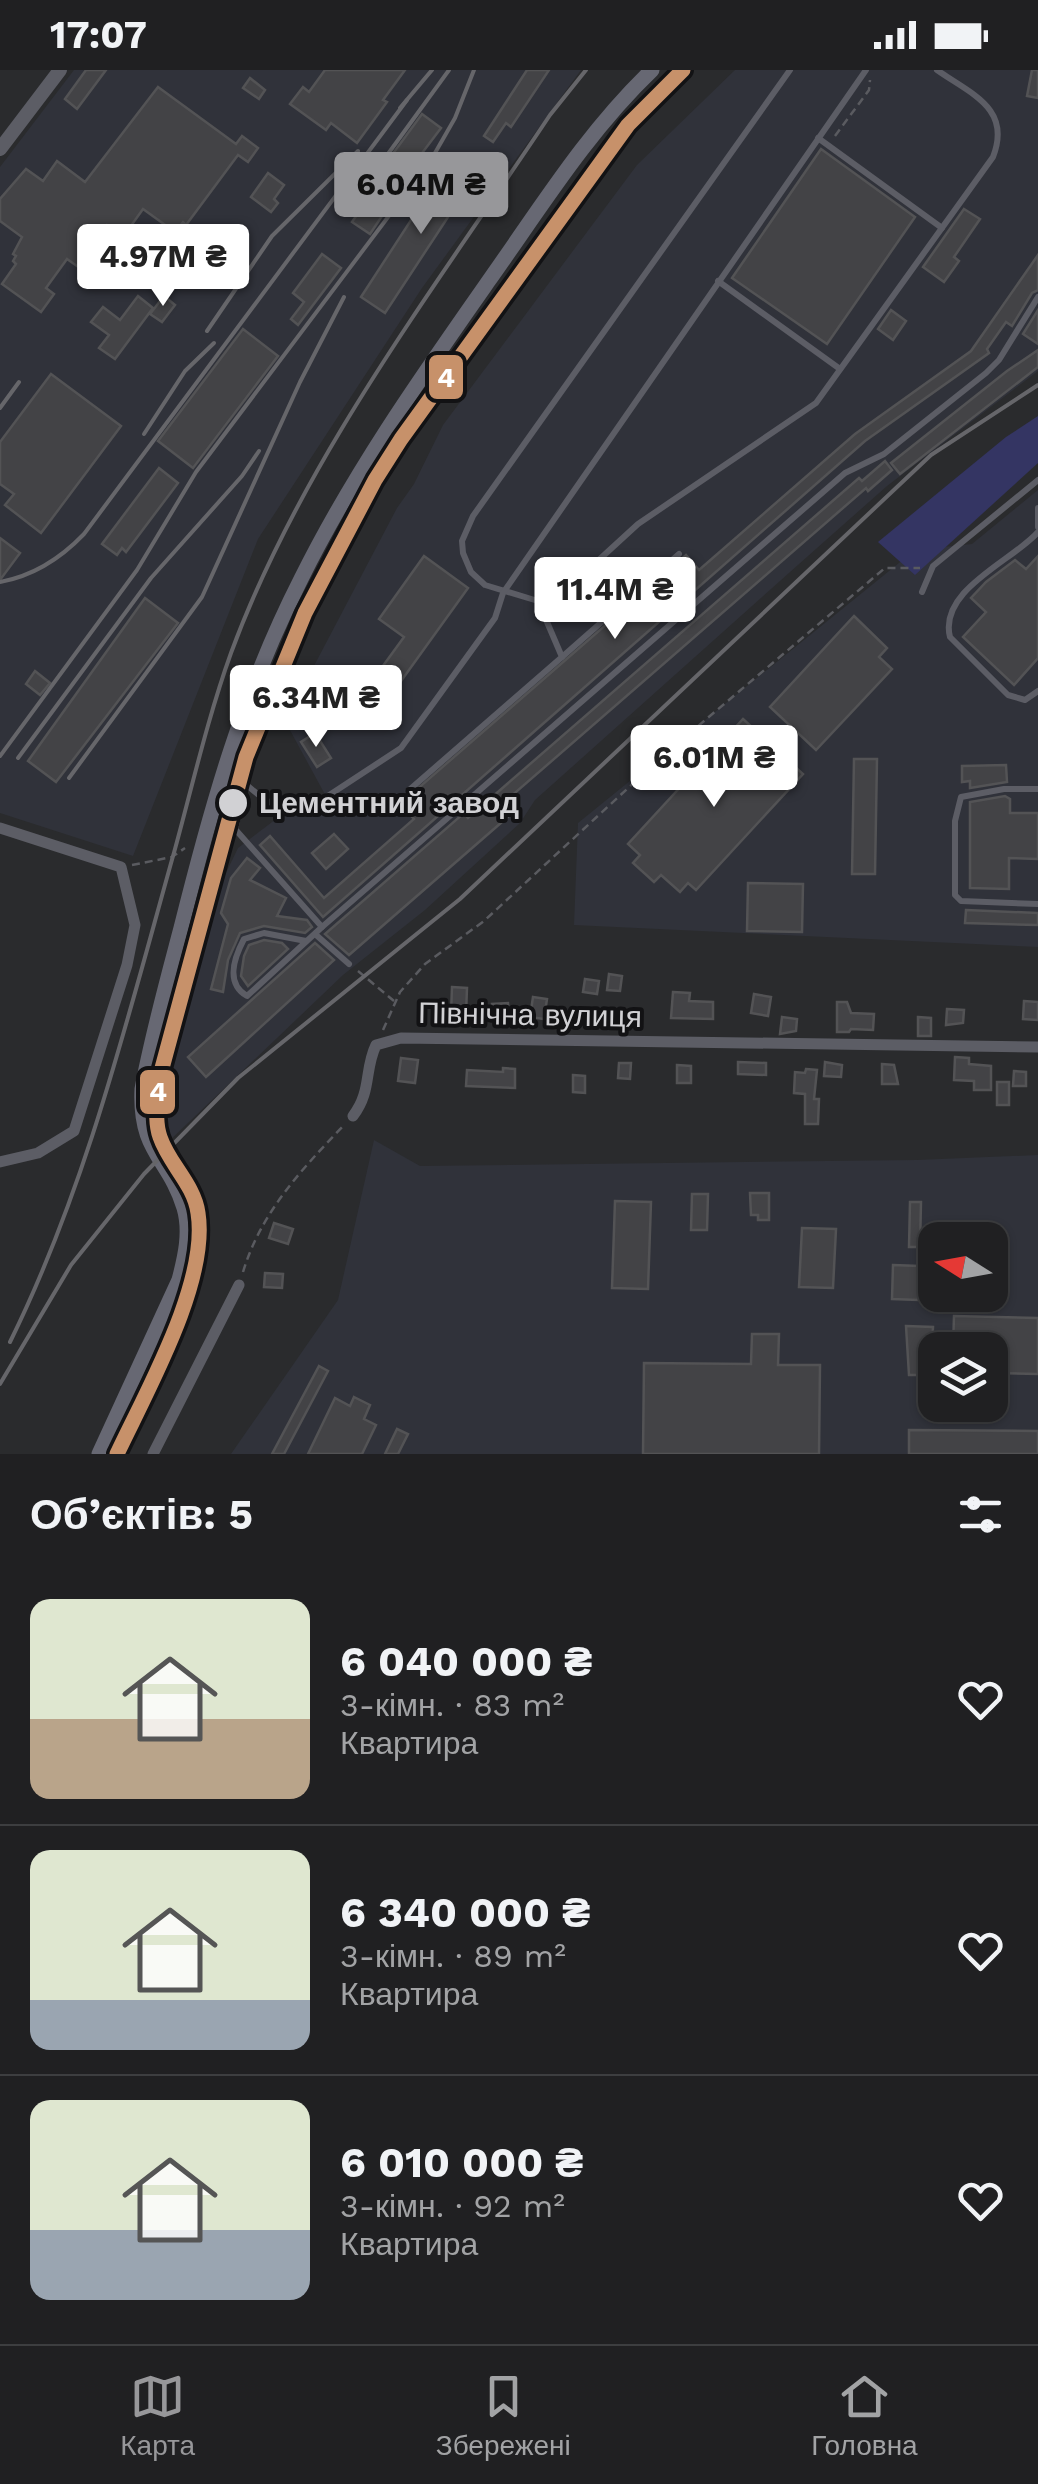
<!DOCTYPE html>
<html lang="uk">
<meta charset="utf-8">
<style>
body{margin:0;font-family:"Work Sans",sans-serif;background:#2d2d2f;color:#f1f3f6;height:100vh;display:flex;flex-direction:column;font-size:38px;white-space:nowrap}
*{box-sizing:border-box;margin:0}
p{font-size:32px;color:#a2a3a5}
.icon{flex:none;width:55px;height:55px;fill:none;stroke:currentColor;stroke-width:2;stroke-linecap:round;stroke-linejoin:round}
.map{position:relative;height:1384px;overflow:hidden}
.details{display:flex;flex-direction:column;background:#202022;flex:1}
.details>*{flex:none}
.needle{width:65px;rotate:281deg}
.tools{position:absolute;left:918px;top:1152px;display:grid;gap:20px}
.tools a{display:grid;place-items:center;width:90px;height:90px;border-radius:20px;background:#202022;box-shadow:0 2px 8px #0004,0 0 0 2px #3d3e40;font-size:50px}
.price{position:absolute;translate:-50% -85px;padding:0 22px;border-radius:10px;background:#fff;color:#222;font-size:32px;line-height:65px;filter:drop-shadow(0 2px 5px #0008)}
.price::after{content:'';position:absolute;left:50%;top:60px;width:30px;height:22px;margin-left:-15px;background:inherit;clip-path:polygon(0 0,100% 0,50% 100%)}
.price.selected{background:#97979a;color:#111}
ul{padding:0;list-style:none}
li{display:flex;align-items:center;gap:30px;height:250px;padding:0 30px}
li+li{border-top:2px solid #3d3e40}
li span{display:grid;place-items:center;flex:none;width:280px;height:200px;border-radius:20px;color:#555}
li>.icon{margin-inline-start:auto}
span .icon{width:120px;height:120px;fill:#fffc;stroke-width:1}
li b{font-size:42px}
h2{display:flex;justify-content:space-between;align-items:center;height:120px;padding:0 30px;font-size:42px}
.status{display:flex;justify-content:space-between;align-items:center;height:70px;padding:0 50px;background:#202022;direction:ltr}
.status svg{height:28px;fill:currentColor}
.menu{display:flex;justify-content:space-around;align-items:center;height:140px;border-top:2px solid #3d3e40;background:#202022;font-size:28px;color:#a2a3a5}
.menu a{display:grid;justify-items:center;gap:5px}
.menu .selected{color:#97979a}
.map>svg:first-child{display:block}
</style>
<div class="status"><b>17:07</b><svg viewBox="0 0 49 12"><path d="M0 12V9h3v3zM5 12V6h3v6zM10 12V3h3v9zM15 12V0h3v12zM26 1h20v11H26zM47 4h2v5h-2z"/></svg></div>
<div class="map">
<svg width="1038" height="1384" viewBox="0 0 1038 1384">
<rect width="100%" height="100%" fill="#2a2b2d"/>
<g fill="#30323a" fill-rule="evenodd">
<polygon points="74,0 581,0 422,218 258,469 133,786 0,743 0,97"/>
<polygon points="735,0 1038,0 1038,301 887,416 808,486 535,730 520,753 425,840 343,905 168,1072 162,1065 165,1003 212,832 238,778 284,743 308,743 328,730 285,651 397,438 414,414 443,355 637,95"/>
<polygon points="1038,420 1038,877 574,855 578,753 915,480 972,474"/>
<path d="M374 1070 420 1096 917 1090 1038 1085V1384H231L338 1230ZM935 1170H990V1225H935ZM935 1280H990V1335H935Z"/>
</g>
<polygon fill="#343563" points="1038,346 1038,393 915,505 878,472 1006,367"/>
<g fill="#434346" stroke="#535355" stroke-width="2.5">
<polygon points="86,0 106,0 77,39 65,29"/>
<polygon points="325,0 405,0 383,30 387,32 357,73 331,53 326,60 290,34 303,17 309,22"/>
<polygon points="527,0 549,0 511,57 506,53 493,72 484,66"/>
<polygon points="1032,0 1038,0 1038,28 1027,26"/>
<polygon points="250,8 265,20 259,29 243,18"/>
<polygon points="158,17 236,74 242,66 258,78 248,92 238,85 186,155 183,152 175,162 143,139 123,167 107,155 77,196 67,189 46,218 54,224 41,242 2,214 16,194 13,191 16,186 13,184 22,167 0,151 0,129 26,99 43,111 57,91 85,112"/>
<polygon points="422,44 441,58 407,103 389,89"/>
<polygon points="821,79 915,147 827,274 732,208"/>
<polygon points="469,87 501,109 493,122 473,109 385,243 361,227 430,121 447,132 465,104 460,101"/>
<polygon points="268,103 284,115 274,129 278,133 271,142 251,127"/>
<polygon points="375,119 392,131 370,164 352,152"/>
<polygon points="964,139 980,149 954,187 959,191 944,212 923,197"/>
<polygon points="322,184 341,198 298,255 291,249 304,232 293,223"/>
<polygon points="1038,185 1038,220 1032,223 1012,256 1006,252 987,279 989,283 865,371 323,847 260,775 270,766 324,828 414,749 400,734 686,485 699,500 855,364 971,281"/>
<polygon points="138,226 153,238 115,289 99,278 109,265 91,252 103,237 120,250"/>
<polygon points="164,226 175,235 162,252 150,244"/>
<polygon points="891,240 906,251 893,270 878,259"/>
<polygon points="1038,240 1038,274 1023,264"/>
<polygon points="243,259 278,286 193,398 158,371"/>
<polygon points="1038,280 1038,297 900,404 891,393 1007,301"/>
<polygon points="51,304 121,356 41,463 5,435 14,424 0,414 0,372"/>
<polygon points="885,391 892,400 868,421 866,418 501,735 510,745 349,885 325,864 464,743 468,748 859,408 862,411"/>
<polygon points="159,398 178,413 126,482 122,478 117,485 102,474"/>
<polygon points="0,468 20,483 0,510"/>
<polygon points="424,486 468,518 391,625 372,611 404,567 379,549"/>
<polygon points="1038,486 1038,588 1014,615 963,567 986,542 971,528 986,512 1015,490 1026,499"/>
<polygon points="145,528 178,553 56,712 28,691"/>
<polygon points="854,546 887,578 879,587 892,599 816,680 770,637"/>
<polygon points="35,601 50,613 40,625 26,614"/>
<polygon points="743,649 803,704 696,820 688,813 680,822 661,805 654,812 633,793 640,785 628,774"/>
<polygon points="315,663 331,688 317,697 301,672"/>
<polygon points="854,689 877,689 875,804 852,804"/>
<polygon points="1006,695 1007,712 970,718 970,711 962,712 962,696"/>
<polygon points="1005,726 1010,729 1010,743 1038,743 1038,789 1009,788 1009,819 970,818 970,732"/>
<polygon points="334,764 348,779 326,799 312,783"/>
<polygon points="247,788 260,798 250,810 286,828 277,846 307,850 312,857 305,863 264,856 240,863 228,890 223,922 211,919 228,854 221,843 231,808"/>
<polygon points="748,813 803,814 802,862 747,861"/>
<polygon points="966,840 1038,843 1038,855 965,853"/>
<polygon points="264,870 282,873 288,879 248,916 241,906 244,886 249,875"/>
<polygon points="315,873 334,890 206,1007 188,987"/>
<polygon points="609,904 622,906 620,921 607,920"/>
<polygon points="585,909 599,911 597,924 583,922"/>
<polygon points="452,917 467,918 466,944 451,944"/>
<polygon points="673,922 690,923 689,931 713,932 713,949 671,948"/>
<polygon points="754,924 771,927 768,946 751,943"/>
<polygon points="533,927 547,929 544,949 530,947"/>
<polygon points="1024,931 1038,932 1038,950 1023,949"/>
<polygon points="837,932 847,932 851,943 874,944 873,960 851,959 849,962 837,962"/>
<polygon points="508,933 509,947 493,948 492,934"/>
<polygon points="947,939 964,940 963,953 946,955"/>
<polygon points="782,947 797,949 796,961 780,964"/>
<polygon points="918,947 931,948 931,966 918,966"/>
<polygon points="955,987 969,988 969,994 991,996 991,1020 974,1020 974,1011 954,1010"/>
<polygon points="401,988 418,990 415,1013 398,1011"/>
<polygon points="738,992 766,993 766,1005 738,1004"/>
<polygon points="825,992 842,995 841,1007 824,1006"/>
<polygon points="619,993 631,993 630,1009 618,1008"/>
<polygon points="882,994 894,995 898,1014 882,1014"/>
<polygon points="677,995 691,996 691,1013 677,1013"/>
<polygon points="503,998 515,999 515,1018 466,1016 467,1000 503,1002"/>
<polygon points="806,999 817,1000 814,1029 819,1029 818,1054 805,1054 805,1024 794,1023 795,1002 805,1003"/>
<polygon points="1014,1001 1026,1002 1026,1016 1013,1016"/>
<polygon points="573,1005 585,1006 585,1023 573,1022"/>
<rect x="997" y="1012" width="12" height="23"/>
<polygon points="750,1123 769,1123 769,1150 758,1150 758,1145 751,1145"/>
<polygon points="692,1124 708,1124 707,1160 691,1160"/>
<polygon points="615,1131 651,1132 648,1219 612,1218"/>
<polygon points="910,1132 921,1132 920,1177 909,1177"/>
<polygon points="274,1153 293,1159 288,1174 269,1168"/>
<polygon points="802,1158 836,1159 833,1218 799,1217"/>
<polygon points="893,1195 919,1196 918,1230 892,1229"/>
<polygon points="265,1203 283,1204 282,1218 264,1217"/>
<polygon points="954,1246 1038,1248 1038,1304 995,1303 996,1280 953,1279"/>
<polygon points="906,1256 933,1257 931,1305 909,1305"/>
<polygon points="752,1264 779,1264 778,1295 820,1295 819,1384 643,1384 644,1293 751,1294"/>
<polygon points="319,1296 328,1301 284,1384 272,1384"/>
<polygon points="354,1327 370,1335 364,1349 376,1355 362,1384 308,1384 335,1328 350,1336"/>
<polygon points="397,1359 408,1364 398,1384 385,1384"/>
<polygon points="909,1360 1038,1361 1038,1384 909,1384"/>
</g>
<g fill="none" stroke-linecap="round" stroke-linejoin="round">
<g stroke="#5a5b60" stroke-width="2.5" stroke-dasharray="8 5" stroke-linecap="butt">
<polyline points="835,66 869,20 870,10"/>
<polyline points="132,795 172,787 185,778"/>
<polyline points="358,901 394,931"/>
<polyline points="383,960 400,922 425,894 484,851 665,684 885,498 920,498"/>
<path d="M243 1202C261 1142 302 1099 345 1054"/>
</g>
<g stroke="#5c5d65" stroke-width="6">
<path d="M790 0 473 446 462 471 463 483 471 502 485 515 538 531 566 520 638 454 816 333 993 87C1012 38 971 24 937 0"/>
<polyline points="818,68 942,158"/>
<polyline points="718,211 840,299"/>
<polyline points="1038,438 1038,457"/>
<path d="M1038 462C1014 490 938 520 950 567L1008 625 1025 630 1038 621"/>
<polyline points="922,522 933,496 1038,410"/>
<polyline points="562,587 679,484"/>
<path d="M229 699C253 720 273 745 308 739L401 678 495 548 503 523 866 0"/>
<path d="M246 714 235 759 322 857 247 926C225 913 234 888 244 869L264 863 306 871"/>
<polyline points="1038,719 1004,719 961,727 955,751 955,825 961,831 1038,834"/>
<polyline points="408,721 562,587 538,531"/>
<polyline points="322,857 845,403 884,384 986,303 999,290 1038,227"/>
<polyline points="315,864 349,894"/>
</g>
<g stroke="#5c5d65" stroke-width="11">
<polyline points="0,758 121,797 135,855 127,895 74,1061 38,1083 0,1092"/>
<path d="M353 1046C372 1021 364 1000 376 975L401 968 1038 977"/>
<polyline points="153,1384 239,1215"/>
</g>
<polyline stroke="#5c5d65" stroke-width="14" points="0,79 60,0"/>
<path stroke="#676873" stroke-width="15" d="M99 1384 179 1210C185 1187 191 1162 184 1138 169 1088 139 1083 142 1019 152 965 167 911 181 858 212 734 243 623 301 509 354 402 422 306 490 209 541 137 588 61 652 0"/>
<g stroke="#66666a" stroke-width="4">
<polyline points="400,38 432,0"/>
<polyline points="377,99 449,0"/>
<polyline points="207,261 272,166 358,81"/>
<polyline points="0,338 19,312"/>
<polyline points="144,364 185,301 214,273"/>
<path d="M0 512C33 506 61 488 84 464L407 30"/>
<polyline points="0,686 137,500 196,402 431,90 455,48 474,0"/>
<polyline points="18,688 151,508 242,406 259,381"/>
<polyline points="69,708 202,527 300,312 344,227"/>
<path d="M10 1272C87 1116 128 946 175 779 193 713 208 647 231 583 302 390 437 215 550 45L586 0"/>
<polyline points="0,1314 71,1195 144,1104 238,1008 460,829 931,385 1038,315"/>
</g>
<defs>
<path id="tram-1" d="M117 1384C146 1322 209 1212 198 1143 194 1114 169 1094 160 1067 154 1050 158 1030 158 1013L246 687 305 543 375 410 401 369 628 55 683 0"/>
</defs>
<use href="#tram-1" stroke="#121214" stroke-width="22"/>
<use href="#tram-1" stroke="#c7916a" stroke-width="15"/>
</g>
<circle fill="#d1d1d4" stroke="#121214" stroke-width="4" cx="233" cy="733" r="16"/>
<g text-anchor="middle" stroke-width="8" stroke-linejoin="round" paint-order="stroke">
<g font-size="30" font-weight="bold" fill="#d1d1d4" stroke="#121214" text-anchor="start">
<text x="259" y="743">Цементний завод</text>
</g>
<g font-size="30" fill="#d1d1d4" stroke="#121214">
<text transform="translate(530 945) rotate(1)" y="10">Північна вулиця</text>
</g>
</g>
<g stroke="#121214" stroke-width="4">
<rect x="427" y="283" width="38" height="48" rx="10" fill="#c7916a"/>
<rect x="138" y="998" width="39" height="48" rx="10" fill="#c7916a"/>
</g>
<g font-size="28" text-anchor="middle" font-weight="bold" fill="#fff">
<text x="446" y="317">4</text>
<text x="158" y="1031">4</text>
</g>
</svg>
<div class="tools">
<a><svg class="needle" viewBox="-14 -14 28 28"><path d="M0-13l5 13h-10z" fill="#e53935"/><path d="M0 13l5-13h-10z" fill="#a2a3a5"/></svg></a>
<a><svg class="icon" aria-label="layers" viewBox="0 0 24 24"><path d="M12 4l9 5-9 5-9-5zM3 14l9 5 9-5"/></svg></a>
</div>
<b class="price selected" style="left:421px;top:167px">6.04M ₴</b>
<b class="price" style="left:163px;top:239px">4.97M ₴</b>
<b class="price" style="left:615px;top:572px">11.4M ₴</b>
<b class="price" style="left:316px;top:680px">6.34M ₴</b>
<b class="price" style="left:714px;top:740px">6.01M ₴</b>
</div>
<section class="details">
<h2>Об’єктів: 5<svg class="icon" aria-label="filters" viewBox="0 0 24 24"><path d="M4 7h16M4 17h16"/><circle cx="9" cy="7" r="2"/><circle cx="15" cy="17" r="2"/></svg></h2>
<ul>
<li><span style="background:linear-gradient(#dfe7d0 60%,#b9a48a 0)"><svg class="icon" aria-label="home" viewBox="0 0 24 24"><path d="M3 11l9-7 9 7M6 9v11h12V9"/></svg></span><div><b>6 040 000 ₴</b><p>3-кімн. · 83 m²</p><p>Квартира</p></div><svg class="icon" aria-label="heart" viewBox="0 0 24 24"><path d="M12 20l-8-8c-3-5 5-10 8-4 3-6 11-1 8 4z"/></svg></li>
<li><span style="background:linear-gradient(#dfe7d0 75%,#9aa5b1 0)"><svg class="icon" aria-label="home" viewBox="0 0 24 24"><path d="M3 11l9-7 9 7M6 9v11h12V9"/></svg></span><div><b>6 340 000 ₴</b><p>3-кімн. · 89 m²</p><p>Квартира</p></div><svg class="icon" aria-label="heart" viewBox="0 0 24 24"><path d="M12 20l-8-8c-3-5 5-10 8-4 3-6 11-1 8 4z"/></svg></li>
<li><span style="background:linear-gradient(#dfe7d0 65%,#9aa5b1 0)"><svg class="icon" aria-label="home" viewBox="0 0 24 24"><path d="M3 11l9-7 9 7M6 9v11h12V9"/></svg></span><div><b>6 010 000 ₴</b><p>3-кімн. · 92 m²</p><p>Квартира</p></div><svg class="icon" aria-label="heart" viewBox="0 0 24 24"><path d="M12 20l-8-8c-3-5 5-10 8-4 3-6 11-1 8 4z"/></svg></li>
</ul>
</section>
<nav class="menu">
<a class="selected"><svg class="icon" aria-label="map" viewBox="0 0 24 24"><path d="M3 6l6-2 6 2 6-2v14l-6 2-6-2-6 2zM9 4v14M15 6v14"/></svg>Карта</a>
<a><svg class="icon" aria-label="saved" viewBox="0 0 24 24"><path d="M7 4h10v16l-5-4-5 4z"/></svg>Збережені</a>
<a><svg class="icon" aria-label="home" viewBox="0 0 24 24"><path d="M3 11l9-7 9 7M6 9v11h12V9"/></svg>Головна</a>
</nav>
